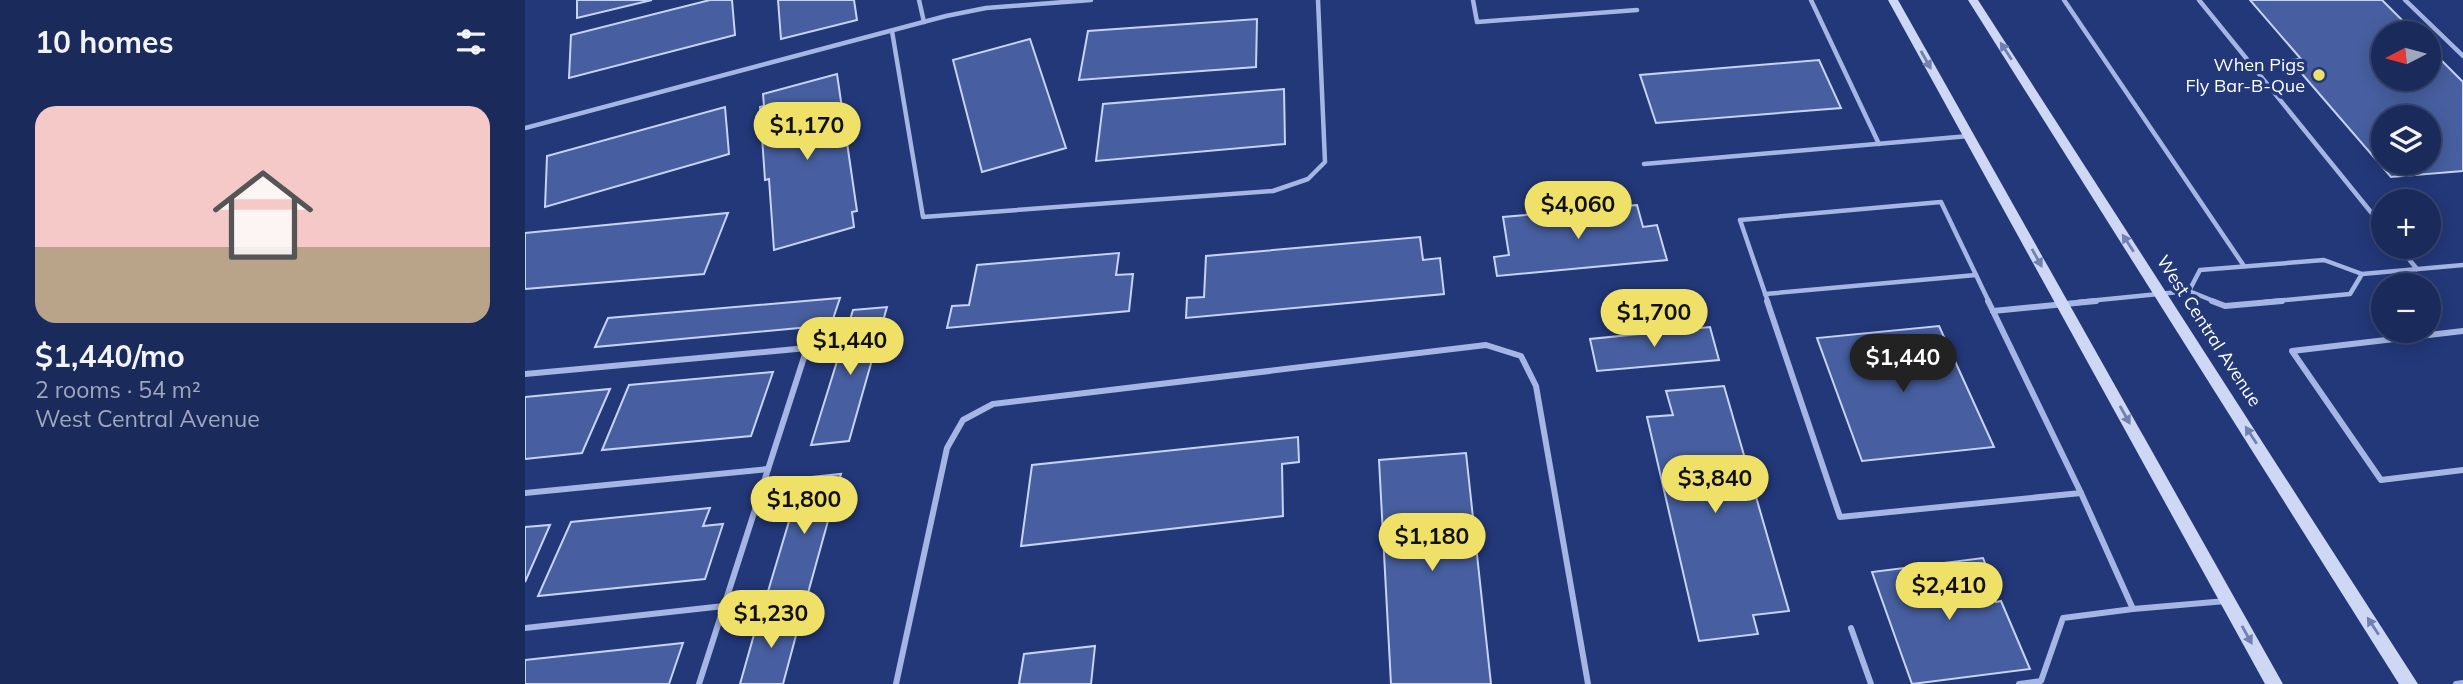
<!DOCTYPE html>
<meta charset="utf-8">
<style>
body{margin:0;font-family:Mulish,sans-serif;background:#273664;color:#f1f3f6;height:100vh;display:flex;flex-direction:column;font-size:26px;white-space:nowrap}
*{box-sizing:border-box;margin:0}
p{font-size:23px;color:#9fa7bb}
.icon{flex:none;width:38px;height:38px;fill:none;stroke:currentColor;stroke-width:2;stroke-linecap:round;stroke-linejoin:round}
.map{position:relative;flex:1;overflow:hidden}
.drawer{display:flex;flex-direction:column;background:#1a2a5b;width:525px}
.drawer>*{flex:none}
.needle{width:46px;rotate:264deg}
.tools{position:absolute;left:1846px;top:21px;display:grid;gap:14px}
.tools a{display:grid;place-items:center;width:70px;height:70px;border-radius:50%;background:#1a2a5b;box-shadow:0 4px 18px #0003,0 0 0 2px #384671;font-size:35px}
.price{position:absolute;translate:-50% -60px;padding:0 16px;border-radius:24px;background:#efe168;color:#111;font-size:23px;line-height:46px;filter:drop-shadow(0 2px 4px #0008)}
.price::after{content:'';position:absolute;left:50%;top:42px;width:21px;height:16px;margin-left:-10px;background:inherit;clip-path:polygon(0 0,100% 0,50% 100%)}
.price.active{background:#222;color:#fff}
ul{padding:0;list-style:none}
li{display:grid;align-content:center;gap:14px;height:371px;padding:0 35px}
li span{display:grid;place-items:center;height:217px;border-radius:21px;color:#555}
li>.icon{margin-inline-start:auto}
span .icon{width:126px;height:126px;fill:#fffc;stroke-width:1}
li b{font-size:30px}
h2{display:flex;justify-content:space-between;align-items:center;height:84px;padding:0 35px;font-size:30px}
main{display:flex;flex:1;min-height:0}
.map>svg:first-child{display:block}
</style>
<main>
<section class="drawer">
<h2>10 homes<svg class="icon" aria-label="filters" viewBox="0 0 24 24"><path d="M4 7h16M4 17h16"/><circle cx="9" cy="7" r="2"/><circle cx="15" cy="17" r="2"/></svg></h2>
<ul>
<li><span style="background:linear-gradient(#f6c9c9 65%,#b9a48a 0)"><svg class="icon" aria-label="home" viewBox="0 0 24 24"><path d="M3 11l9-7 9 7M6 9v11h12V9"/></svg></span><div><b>$1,440/mo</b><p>2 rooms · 54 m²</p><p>West Central Avenue</p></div></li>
</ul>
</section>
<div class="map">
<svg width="1938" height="684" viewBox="0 0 1938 684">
<rect width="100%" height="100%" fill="#233879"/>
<g fill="#475fa0" stroke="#c7d3f4" stroke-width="2" fill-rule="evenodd">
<polygon points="52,0 127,0 52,18"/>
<polygon points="185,0 207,0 210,35 44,78 46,35"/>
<polygon points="253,0 329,0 332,20 256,39"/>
<path d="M1725 0H1857L1890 33H1858V79H1904V48L1938 82V171L1866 177 1765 60 1776 59ZM1858 117H1904V163H1858Z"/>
<polygon points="732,19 731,67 554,80 563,31"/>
<polygon points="505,39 541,148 457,172 428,60"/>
<polygon points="1294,60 1316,108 1131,123 1115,75"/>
<polygon points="312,74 332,211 327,212 329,227 249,250 244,179 240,180 235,107 239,106 238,94"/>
<polygon points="759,89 760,144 571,161 578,104"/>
<polygon points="200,107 204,154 20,207 22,156"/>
<polygon points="1112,205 1118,227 1132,225 1142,260 972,276 969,257 984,255 978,217"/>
<polygon points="203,213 179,274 0,289 0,233"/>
<polygon points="895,237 898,260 915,258 919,294 661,318 662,298 679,297 681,256"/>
<polygon points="594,253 591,275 608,274 604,311 422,328 427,306 444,305 452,265"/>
<polygon points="315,298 306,325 70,347 83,318"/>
<polygon points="362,307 324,441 286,445 328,310"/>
<polygon points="1414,326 1469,447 1337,461 1292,338"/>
<polygon points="1185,327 1194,360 1072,371 1065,339"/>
<polygon points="248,372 226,436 77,450 104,385"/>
<polygon points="1199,386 1264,611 1228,615 1233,634 1174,641 1122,417 1148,415 1141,391"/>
<polygon points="85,389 57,453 0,459 0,397"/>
<polygon points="773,437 774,462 757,464 758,516 496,546 507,465"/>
<polygon points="941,453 966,684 866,684 854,460"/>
<polygon points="316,474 283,593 241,598 277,478"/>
<polygon points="185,508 178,526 198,524 180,579 13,596 46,522"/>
<polygon points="25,525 0,582 0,527"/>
<polygon points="1458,558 1466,578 1461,578 1471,602 1476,601 1505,669 1387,684 1347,572"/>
<polygon points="277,613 258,684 215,684 234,617"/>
<polygon points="158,643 144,684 0,684 0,660"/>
<polygon points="570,646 566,684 494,684 499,654"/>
</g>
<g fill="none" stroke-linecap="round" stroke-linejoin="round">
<g stroke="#a5b6e4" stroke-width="4.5">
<polyline points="394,0 399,22"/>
<polyline points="948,0 952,22 1112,10"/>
<polyline points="1286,0 1354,144"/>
<polyline points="1539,0 1719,266"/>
<polyline points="1674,0 1858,227"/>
<polyline points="1880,0 1938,56"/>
<polyline points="367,31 398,217 748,191 783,179 800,162 793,0"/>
<polyline points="0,128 421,16 461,8 566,0"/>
<polyline points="1119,164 1444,136"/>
<polyline points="1874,247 1892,269"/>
<polyline points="1664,291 1675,270 1799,260 1837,274 1938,265"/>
<polyline points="1240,294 1451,275"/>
<polyline points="1243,302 1215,220 1416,202 1464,302"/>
<polyline points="1553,302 1664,291 1691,302"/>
<polyline points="1739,302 1825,294 1837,274"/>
</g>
<g stroke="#a5b6e4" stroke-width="6">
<polyline points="1242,301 1315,517 1556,493 1468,311"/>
<polyline points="1463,301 1468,311"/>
<polyline points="1687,301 1700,306 1757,301"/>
<polyline points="1468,311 1571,301"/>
<polyline points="1938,331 1767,351 1856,480 1938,470"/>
<polyline points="0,374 282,348 199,606"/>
<polyline points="0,493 243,469"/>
<polyline points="1556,493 1608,609 1701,601"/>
<polyline points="0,628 199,606 174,684"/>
<polyline points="1326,628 1346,684"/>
<polyline points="371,684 422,448 438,420 468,404 961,345 996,356 1011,386 1063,684"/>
<polyline points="1494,684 1516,681 1538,618 1608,609"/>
<polyline points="1931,684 1938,683"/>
</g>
<g fill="#ced7f4" fill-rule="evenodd">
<polygon points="1363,0 1373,0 1758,684 1740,684"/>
<polygon points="1443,0 1453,0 1893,684 1874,684"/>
</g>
</g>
<defs><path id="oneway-solid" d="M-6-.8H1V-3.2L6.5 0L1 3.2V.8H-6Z" transform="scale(1.75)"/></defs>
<g fill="#7080b0">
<use href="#oneway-solid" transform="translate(1481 51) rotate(-123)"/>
<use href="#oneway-solid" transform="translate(1401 60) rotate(61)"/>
<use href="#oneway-solid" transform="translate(1603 243) rotate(-123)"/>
<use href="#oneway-solid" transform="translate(1512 258) rotate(61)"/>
<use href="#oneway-solid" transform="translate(1600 415) rotate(61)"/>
<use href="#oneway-solid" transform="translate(1726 435) rotate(-123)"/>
<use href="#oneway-solid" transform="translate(1848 626) rotate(-123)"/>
<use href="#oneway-solid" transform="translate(1722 635) rotate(61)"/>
</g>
<circle fill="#efe168" stroke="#233879" stroke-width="2.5" cx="1794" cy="75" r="7"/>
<g text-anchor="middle" stroke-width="7" stroke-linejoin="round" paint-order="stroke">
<g font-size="18" fill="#fff" stroke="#233879" text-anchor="end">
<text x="1780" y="71">When Pigs<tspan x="1780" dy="21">Fly Bar-B-Que</tspan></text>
</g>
<g font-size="18" fill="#fff" stroke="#233879">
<text transform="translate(1684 331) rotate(57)" y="6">West Central Avenue</text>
</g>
</g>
</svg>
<div class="tools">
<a><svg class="needle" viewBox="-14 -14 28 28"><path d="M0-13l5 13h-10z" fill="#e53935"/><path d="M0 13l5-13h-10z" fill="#9fa7bb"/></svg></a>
<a><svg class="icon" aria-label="layers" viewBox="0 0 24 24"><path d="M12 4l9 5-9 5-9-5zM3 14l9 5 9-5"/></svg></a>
<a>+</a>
<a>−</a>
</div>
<b class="price" style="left:282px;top:162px">$1,170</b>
<b class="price" style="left:1053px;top:241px">$4,060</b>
<b class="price" style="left:1129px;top:349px">$1,700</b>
<b class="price" style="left:325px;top:377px">$1,440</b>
<b class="price active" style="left:1378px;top:394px">$1,440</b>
<b class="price" style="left:1190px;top:515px">$3,840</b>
<b class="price" style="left:279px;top:536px">$1,800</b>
<b class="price" style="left:907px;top:573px">$1,180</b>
<b class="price" style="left:1424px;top:622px">$2,410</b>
<b class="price" style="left:246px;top:650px">$1,230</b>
</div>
</main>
